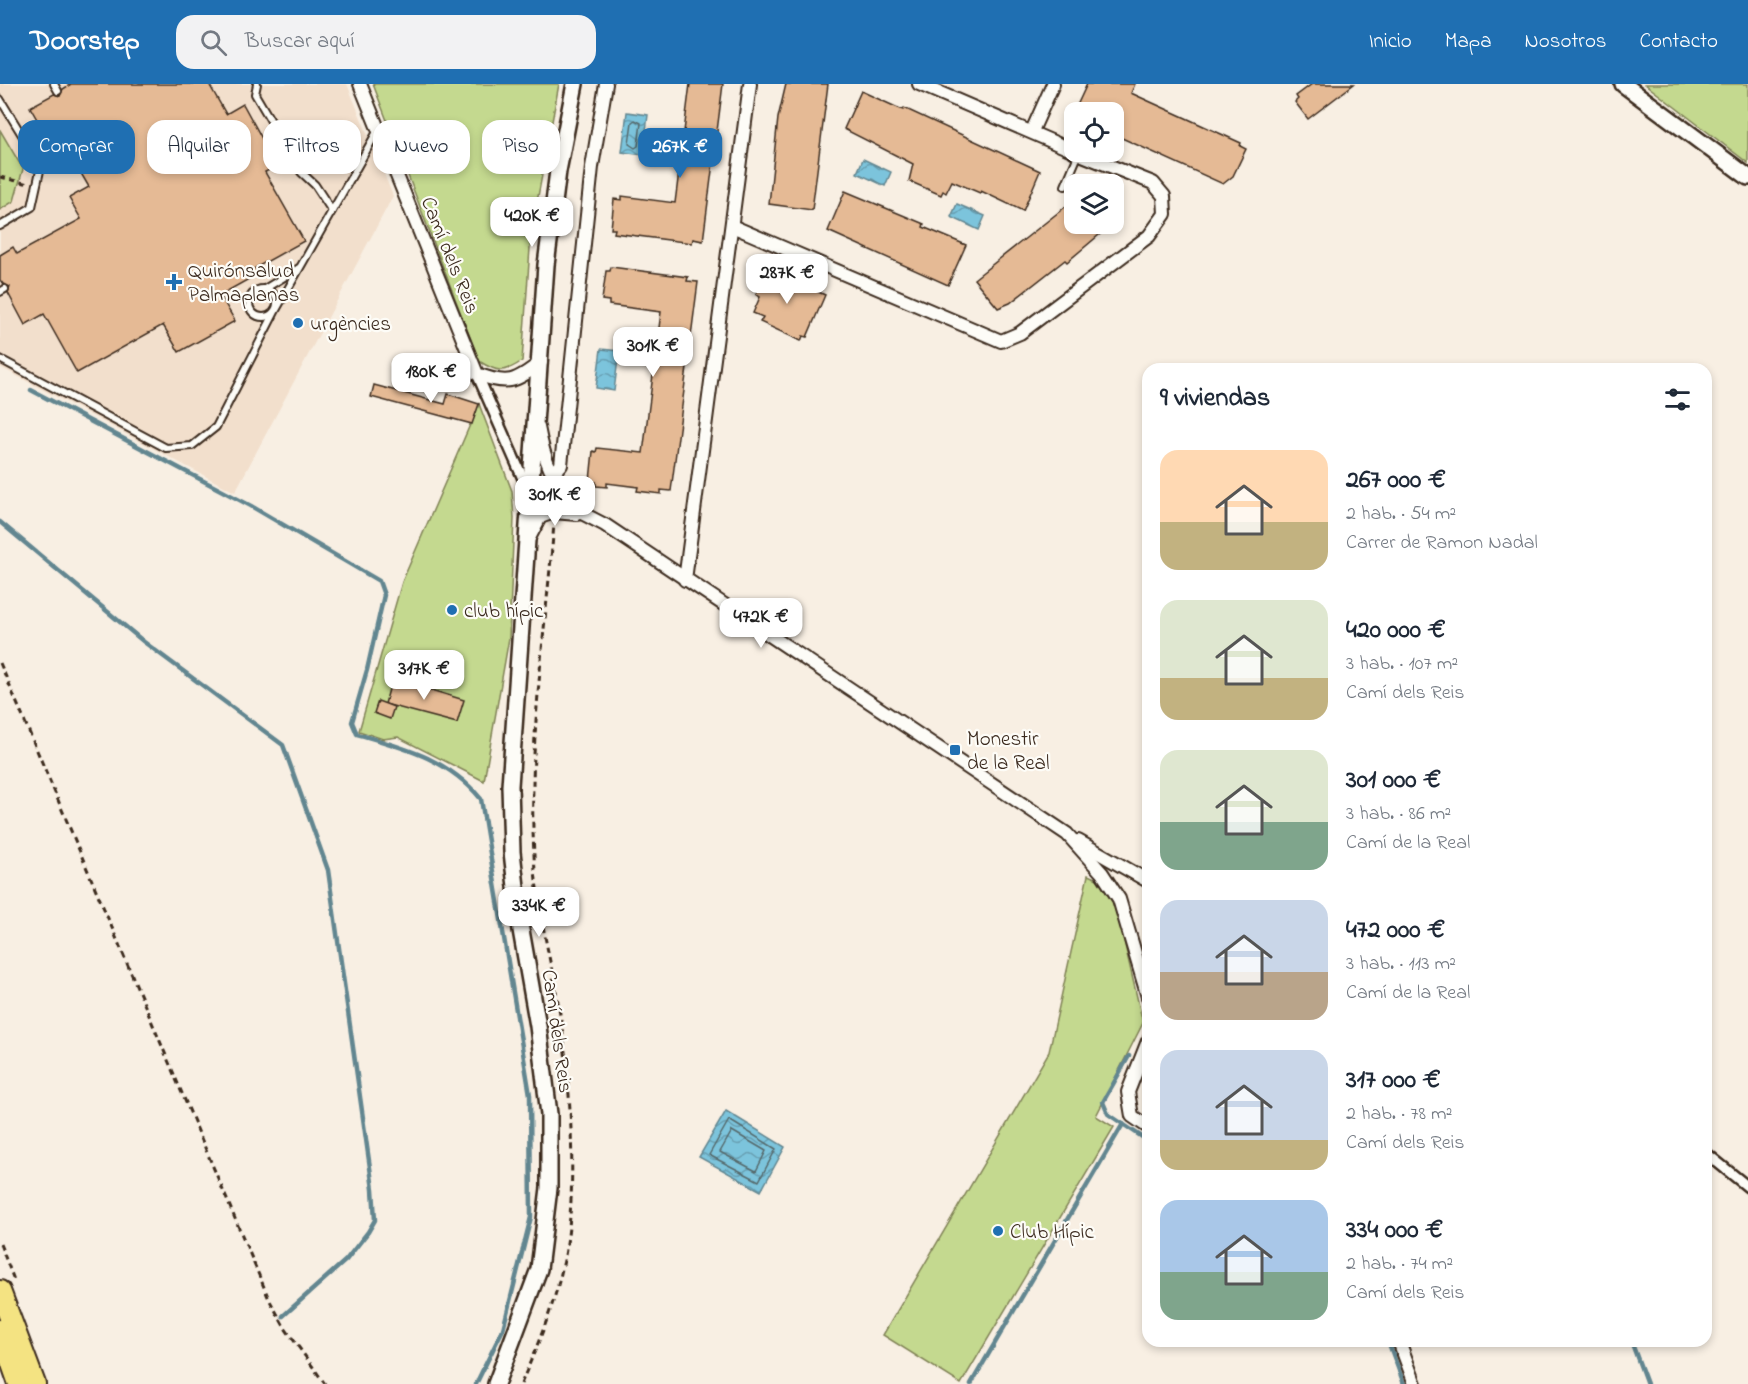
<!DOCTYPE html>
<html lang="es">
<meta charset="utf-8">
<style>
body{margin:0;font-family:"Indie Flower",sans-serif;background:#f2f2f3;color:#1f2937;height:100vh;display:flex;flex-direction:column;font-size:22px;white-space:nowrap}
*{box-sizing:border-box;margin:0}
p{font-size:20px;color:#747a83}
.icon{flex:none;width:33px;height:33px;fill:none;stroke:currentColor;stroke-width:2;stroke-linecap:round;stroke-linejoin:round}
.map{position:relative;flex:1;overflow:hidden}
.details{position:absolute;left:1142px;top:279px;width:570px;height:984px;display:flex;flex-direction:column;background:#fff;border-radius:18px;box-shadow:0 3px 9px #0003}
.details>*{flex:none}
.top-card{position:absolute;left:18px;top:36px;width:570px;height:54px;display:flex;gap:12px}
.controls{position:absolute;left:1064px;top:18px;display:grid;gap:12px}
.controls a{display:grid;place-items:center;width:60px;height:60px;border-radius:12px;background:#fff;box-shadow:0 3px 9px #0003;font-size:30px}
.price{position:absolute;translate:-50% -51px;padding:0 14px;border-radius:12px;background:#fff;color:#222;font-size:20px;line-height:39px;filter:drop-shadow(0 2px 3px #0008)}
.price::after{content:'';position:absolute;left:50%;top:36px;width:18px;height:14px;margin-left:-9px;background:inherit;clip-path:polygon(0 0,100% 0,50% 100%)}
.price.current{background:#1f6fb2;color:#fff}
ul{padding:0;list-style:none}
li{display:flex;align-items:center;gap:18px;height:150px;padding:0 18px}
li span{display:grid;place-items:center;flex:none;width:168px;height:120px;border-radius:18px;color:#555}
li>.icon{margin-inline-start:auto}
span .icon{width:72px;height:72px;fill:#fffc;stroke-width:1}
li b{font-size:26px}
h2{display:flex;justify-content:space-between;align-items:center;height:72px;padding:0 18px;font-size:26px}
.pill{padding:0 21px;border-radius:18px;background:#fff;box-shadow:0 3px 9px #0003;font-size:21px;line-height:54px}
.pill.current{background:#1f6fb2;color:#fff}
header{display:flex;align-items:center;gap:36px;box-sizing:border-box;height:84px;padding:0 30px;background:#1f6fb2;color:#fff}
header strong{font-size:28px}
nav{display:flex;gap:33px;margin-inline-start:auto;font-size:21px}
.search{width:420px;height:54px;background:#f2f2f3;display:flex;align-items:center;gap:15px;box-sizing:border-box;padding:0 21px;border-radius:18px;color:#747a83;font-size:22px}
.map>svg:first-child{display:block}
</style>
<header>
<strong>Doorstep</strong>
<div class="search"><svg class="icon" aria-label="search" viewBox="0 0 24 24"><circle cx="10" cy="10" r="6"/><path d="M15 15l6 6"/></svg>Buscar aquí</div>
<nav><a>Inicio</a><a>Mapa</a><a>Nosotros</a><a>Contacto</a></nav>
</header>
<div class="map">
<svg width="1748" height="1300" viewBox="0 0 1748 1300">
<defs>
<pattern id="water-waves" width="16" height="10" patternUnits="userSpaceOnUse" patternTransform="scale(1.5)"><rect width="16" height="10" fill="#7cc4dc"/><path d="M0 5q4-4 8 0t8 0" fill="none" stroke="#679fb2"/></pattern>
</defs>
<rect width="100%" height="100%" fill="#f8efe3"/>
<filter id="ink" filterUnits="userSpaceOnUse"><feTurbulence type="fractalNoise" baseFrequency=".0167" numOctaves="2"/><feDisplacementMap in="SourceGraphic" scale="12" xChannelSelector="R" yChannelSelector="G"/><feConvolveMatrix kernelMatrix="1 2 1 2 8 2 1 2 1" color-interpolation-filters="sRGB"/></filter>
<g filter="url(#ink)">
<polygon fill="#f2dfcc" points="0,0 347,0 393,112 235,408 0,283"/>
<g fill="#c4d98f" stroke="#808256" stroke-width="1.5">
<path d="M373 0H559L531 150 522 277C504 290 496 288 479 277Z"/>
<polygon points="1645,0 1748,0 1748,79"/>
<polygon points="0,46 23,85 14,117 0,126"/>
<polygon points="479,320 512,407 514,434 509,554 484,697 398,653 383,655 359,647 402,498"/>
<polygon points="1088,791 1100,796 1114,814 1143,939 1096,1032 1114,1043 961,1300 883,1251 1049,968"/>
</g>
<g fill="url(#water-waves)" stroke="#628690" stroke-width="1.5">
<polygon points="627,28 648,31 643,71 622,68"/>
<polygon points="863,75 891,88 885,102 857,89"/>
<polygon points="957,120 985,132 979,146 951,133"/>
<polygon points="601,265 619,267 614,307 596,304"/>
<polygon points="726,1027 785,1063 761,1107 699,1073"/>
</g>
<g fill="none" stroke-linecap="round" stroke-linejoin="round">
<g stroke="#55686a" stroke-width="1.5">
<polygon points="635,36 641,39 638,62 635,64 629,60 632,38"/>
<polygon points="729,1036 776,1065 759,1097 709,1071"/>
<polygon points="732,1047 766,1067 756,1087 720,1068"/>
</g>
<g stroke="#628690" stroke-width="4.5">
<path d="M31 306 251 422 379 497 384 511 367 586 352 638 357 650C405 664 448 675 481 715L530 1011 531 1133 503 1245 476 1300"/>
<polyline points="0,438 144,558 283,661 328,786 373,1105 375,1136 368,1148 346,1176 283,1232"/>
<polyline points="1129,972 1103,1018 1108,1030 1148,1057"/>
<polyline points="1388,1257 1404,1300"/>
<polyline points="1631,1257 1647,1300"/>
<polyline points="971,1300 1123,1040"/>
</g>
</g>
<g fill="#e5ba95" stroke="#3b2a1e" stroke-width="1.5">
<polygon points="71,0 209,0 226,30 243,20 277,82 265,88 304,157 255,184 258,190 220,211 235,237 179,268 163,241 77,289 44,230 25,241 8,209 10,203 3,200 0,196 0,171 13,163 17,170 81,135 69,114 89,103 52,39 42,44 30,23 54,10 60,12 63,5"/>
<polygon points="690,0 723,0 703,157 693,155 692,159 614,149 615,145 611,145 614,115 622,116 622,112 675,119"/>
<polygon points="786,0 828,0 812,126 769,120 778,34"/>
<polygon points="1087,0 1135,0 1131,9 1241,59 1240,62 1246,65 1233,92 1223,100 1113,50 1113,28 1074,28"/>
<polygon points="1312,0 1354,0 1308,35 1295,18 1298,15 1296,12"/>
<polygon points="861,7 896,23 903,26 904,24 1040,87 1023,127 981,107 980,109 952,97 946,109 943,107 941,111 909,97 913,80 844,45"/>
<polygon points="845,107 924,140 923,143 966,161 948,201 828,147"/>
<polygon points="1074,116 1074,140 1112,140 1067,178 1065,176 1010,219 998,224 974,195"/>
<polygon points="611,183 688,193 687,197 698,198 671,407 661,406 661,410 637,407 638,403 607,399 607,403 596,402 596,398 590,397 593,367 596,368 597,364 643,369 661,228 609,221 609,217 602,216 606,187 610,187"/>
<polygon points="763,183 825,211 807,253 803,252 801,257 760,238 763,233 753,229 760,213 756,210 762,197 757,195"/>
<polygon points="374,301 445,320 448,310 479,320 472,340 371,313"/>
<polygon points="392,594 464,616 457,639 385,620"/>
<polygon points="378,617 394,623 390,635 374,629"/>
</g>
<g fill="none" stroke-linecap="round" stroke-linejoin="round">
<defs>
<g id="service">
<polyline points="54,0 58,7"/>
<polyline points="257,0 255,10 301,88 315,101 332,127"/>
<polyline points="0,15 41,82 32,123 0,142"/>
<polyline points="1065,102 1079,69"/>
<polyline points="266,204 299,184"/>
<circle cx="263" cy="219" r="14"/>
<polyline points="0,208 5,205"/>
<polyline points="0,275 166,364 192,362 216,343 276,226 378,46"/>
</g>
<g id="pedestrian">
<polyline points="477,290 528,406"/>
<polyline points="1706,1069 1748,1103"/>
</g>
<g id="minor">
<path d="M360 0 477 290C508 302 516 298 541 278"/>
<polyline points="919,0 1074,67"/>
<polyline points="1032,47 1053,0"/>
<polyline points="732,142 1001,257 1020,249 1149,152 1165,130 1164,112 1153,99 1075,68"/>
<path d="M538 343C544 376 552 396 575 420"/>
<polyline points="553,390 561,381 592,83 606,0"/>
<polyline points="532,393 566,421 605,441 1067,750 1102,789 1119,815 1148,913"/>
<polyline points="528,456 540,433 554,428 577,430"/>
<polyline points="685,496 750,0"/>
<polyline points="1078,757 1148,797"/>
<polyline points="1148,957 1128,1008 1132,1032 1148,1043"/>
<polyline points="1399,1257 1415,1300"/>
</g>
<g id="tertiary">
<polyline points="1623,0 1748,93"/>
<polyline points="496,1300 539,1185 549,1104 549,1030 538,942 521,846 512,768 510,702 546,181 558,87 575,0"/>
</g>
<g id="primary">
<polyline points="0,1207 35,1300"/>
<polyline points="0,1246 19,1300"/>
</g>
</defs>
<use href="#service" stroke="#3b2a1e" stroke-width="10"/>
<use href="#pedestrian" stroke="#3b2a1e" stroke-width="14"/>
<use href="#minor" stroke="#3b2a1e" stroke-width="16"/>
<use href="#tertiary" stroke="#3b2a1e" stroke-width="20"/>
<use href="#primary" stroke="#3b2a1e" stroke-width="24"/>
<g stroke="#3b2a1e" stroke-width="3" stroke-dasharray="6 4.5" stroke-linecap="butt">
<polyline points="0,93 29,100"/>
<polyline points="0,579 269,1215 285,1244 325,1300"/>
<polyline points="0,1160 14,1196"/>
<path d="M521 1300C537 1262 553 1225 562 1185 577 1125 572 1030 565 968 559 902 537 837 534 771 528 661 545 550 554 440"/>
</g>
<use href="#service" stroke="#fdfcf7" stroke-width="6"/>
<use href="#pedestrian" stroke="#fdfcf7" stroke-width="9"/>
<use href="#minor" stroke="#fdfcf7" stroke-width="12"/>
<use href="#tertiary" stroke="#fdfcf7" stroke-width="15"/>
<use href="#primary" stroke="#f4e382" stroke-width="20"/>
</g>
</g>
<g fill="#1f6fb2" stroke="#fdfcf7" stroke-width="2">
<path d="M171 189h6v6h6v6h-6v6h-6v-6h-6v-6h6z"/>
<circle cx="298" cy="239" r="6"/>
<circle cx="452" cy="526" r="6"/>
<rect x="949" y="660" width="12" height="12" rx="3"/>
<circle cx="998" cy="1147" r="6"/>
</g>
<g text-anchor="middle" stroke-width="4.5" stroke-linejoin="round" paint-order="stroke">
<g font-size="21" fill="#3b2a1e" stroke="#fdfcf7">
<text transform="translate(451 171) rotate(68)" y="7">Camí dels Reis</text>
<text transform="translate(558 947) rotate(82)" y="7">Camí dels Reis</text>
</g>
<g font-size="21" fill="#3b2a1e" stroke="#fdfcf7" text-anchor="start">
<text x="188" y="193">Quirónsalud<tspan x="188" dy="24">Palmaplanas</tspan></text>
<text x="310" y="246">urgències</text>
<text x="464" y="533">club hípic</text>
<text x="967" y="661">Monestir<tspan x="967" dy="24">de la Real</tspan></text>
<text x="1010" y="1154">Club Hípic</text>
</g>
</g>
</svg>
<div class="controls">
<a><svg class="icon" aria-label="locate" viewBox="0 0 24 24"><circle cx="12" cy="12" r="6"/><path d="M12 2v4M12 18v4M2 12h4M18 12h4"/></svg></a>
<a><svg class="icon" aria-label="layers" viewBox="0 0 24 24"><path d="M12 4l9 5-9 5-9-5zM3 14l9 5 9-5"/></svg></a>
</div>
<b class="price current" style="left:680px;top:95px">267K €</b>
<b class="price" style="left:532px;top:164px">420K €</b>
<b class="price" style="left:787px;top:221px">287K €</b>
<b class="price" style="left:653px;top:294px">301K €</b>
<b class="price" style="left:431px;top:320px">180K €</b>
<b class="price" style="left:555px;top:443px">301K €</b>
<b class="price" style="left:761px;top:565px">472K €</b>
<b class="price" style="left:424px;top:617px">317K €</b>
<b class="price" style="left:539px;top:854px">334K €</b>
<div class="top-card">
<a class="pill current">Comprar</a>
<a class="pill">Alquilar</a>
<a class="pill">Filtros</a>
<a class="pill">Nuevo</a>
<a class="pill">Piso</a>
</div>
<section class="details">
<h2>9 viviendas<svg class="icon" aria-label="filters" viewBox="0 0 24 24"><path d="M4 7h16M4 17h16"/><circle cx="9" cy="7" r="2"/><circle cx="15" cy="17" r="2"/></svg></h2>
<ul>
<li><span style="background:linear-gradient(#ffd9b3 60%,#c2b280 0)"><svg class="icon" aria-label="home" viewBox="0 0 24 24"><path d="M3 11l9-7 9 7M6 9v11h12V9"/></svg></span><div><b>267 000 €</b><p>2 hab. · 54 m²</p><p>Carrer de Ramon Nadal</p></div></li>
<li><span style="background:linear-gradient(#dfe7d0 65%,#c2b280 0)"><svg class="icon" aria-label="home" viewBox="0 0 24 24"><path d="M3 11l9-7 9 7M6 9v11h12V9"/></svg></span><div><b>420 000 €</b><p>3 hab. · 107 m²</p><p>Camí dels Reis</p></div></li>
<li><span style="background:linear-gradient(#dfe7d0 60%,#7fa58c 0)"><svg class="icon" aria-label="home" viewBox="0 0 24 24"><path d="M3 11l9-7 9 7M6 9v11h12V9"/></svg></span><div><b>301 000 €</b><p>3 hab. · 86 m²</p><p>Camí de la Real</p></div></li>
<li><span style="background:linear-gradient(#c9d6e8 60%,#b9a48a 0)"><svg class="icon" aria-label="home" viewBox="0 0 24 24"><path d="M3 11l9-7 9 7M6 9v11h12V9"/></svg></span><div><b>472 000 €</b><p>3 hab. · 113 m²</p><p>Camí de la Real</p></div></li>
<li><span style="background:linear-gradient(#c9d6e8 75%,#c2b280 0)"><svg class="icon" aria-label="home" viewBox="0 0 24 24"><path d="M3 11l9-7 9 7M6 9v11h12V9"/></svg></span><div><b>317 000 €</b><p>2 hab. · 78 m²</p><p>Camí dels Reis</p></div></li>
<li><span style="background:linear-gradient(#a9c7e8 60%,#7fa58c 0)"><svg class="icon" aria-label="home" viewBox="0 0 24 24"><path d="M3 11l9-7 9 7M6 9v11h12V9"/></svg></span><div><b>334 000 €</b><p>2 hab. · 74 m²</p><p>Camí dels Reis</p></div></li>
</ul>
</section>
</div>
